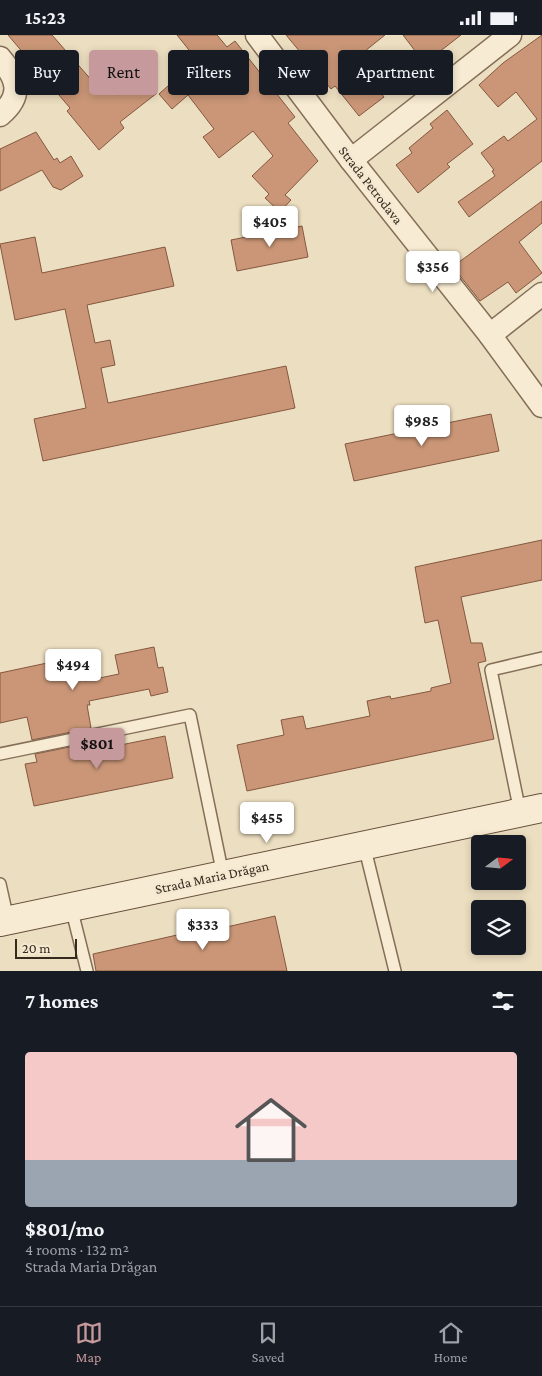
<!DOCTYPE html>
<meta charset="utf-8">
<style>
body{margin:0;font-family:"Crimson Pro",serif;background:#20242c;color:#f1f3f6;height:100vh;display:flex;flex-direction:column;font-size:19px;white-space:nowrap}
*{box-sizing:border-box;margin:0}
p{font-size:16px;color:#9ea1a6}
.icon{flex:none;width:28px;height:28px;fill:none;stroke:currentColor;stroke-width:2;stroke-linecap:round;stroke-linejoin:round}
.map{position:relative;height:936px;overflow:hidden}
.side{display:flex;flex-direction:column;background:#171b24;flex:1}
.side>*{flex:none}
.top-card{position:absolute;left:15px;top:15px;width:512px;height:45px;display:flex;gap:10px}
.needle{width:32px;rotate:74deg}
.tools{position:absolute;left:471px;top:800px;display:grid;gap:10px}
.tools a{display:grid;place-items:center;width:55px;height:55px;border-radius:5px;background:#171b24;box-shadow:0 2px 8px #0003;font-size:25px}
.scale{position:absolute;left:15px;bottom:12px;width:62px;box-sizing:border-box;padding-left:5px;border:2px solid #35281d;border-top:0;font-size:14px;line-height:18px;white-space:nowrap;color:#35281d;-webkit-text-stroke:4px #f4e8d0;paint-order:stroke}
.price{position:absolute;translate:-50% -42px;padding:0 11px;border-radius:5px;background:#fff;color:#222;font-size:16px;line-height:32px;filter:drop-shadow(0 1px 2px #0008)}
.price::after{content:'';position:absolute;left:50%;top:30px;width:15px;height:11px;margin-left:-8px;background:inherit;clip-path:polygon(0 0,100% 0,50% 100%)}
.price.current{background:#c6999c;color:#111}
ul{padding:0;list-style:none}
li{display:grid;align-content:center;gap:10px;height:265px;padding:0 25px}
li span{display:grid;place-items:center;height:155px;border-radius:5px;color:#555}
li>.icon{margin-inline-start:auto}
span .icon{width:90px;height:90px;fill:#fffc;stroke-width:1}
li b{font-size:21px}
h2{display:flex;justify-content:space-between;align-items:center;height:60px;padding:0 25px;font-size:21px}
.chip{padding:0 18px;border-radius:5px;background:#171b24;box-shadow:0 2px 8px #0003;font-size:18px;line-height:45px}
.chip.current{background:#c6999c;color:#111}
.status{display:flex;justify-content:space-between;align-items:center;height:35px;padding:0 25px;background:#171b24;direction:ltr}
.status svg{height:14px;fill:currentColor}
.tabs{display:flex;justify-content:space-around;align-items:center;height:70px;border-top:1px solid #363941;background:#171b24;font-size:14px;color:#9ea1a6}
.tabs a{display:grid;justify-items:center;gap:2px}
.tabs .current{color:#c6999c}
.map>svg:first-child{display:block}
</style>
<div class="status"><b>15:23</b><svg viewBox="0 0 49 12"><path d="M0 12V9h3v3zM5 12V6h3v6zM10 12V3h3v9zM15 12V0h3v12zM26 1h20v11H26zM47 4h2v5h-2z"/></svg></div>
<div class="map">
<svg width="542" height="936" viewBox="0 0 542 936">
<rect width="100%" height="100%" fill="#ecdec0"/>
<g fill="#ca9677" stroke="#84583f">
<polygon points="8,0 52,0 101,56 110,49 119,60 122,58 124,60 145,43 157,58 120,87 124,93 99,115 67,76 70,73"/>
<polygon points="177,0 217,0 227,12 235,6 295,82 288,88 318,126 285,160 291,165 280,177 265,163 269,159 252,141 273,121 253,96 219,123 203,102 214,94 188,60 172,74 159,59 197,25"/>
<polygon points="286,0 385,0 355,24 384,62 359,81 335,51 331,54"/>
<polygon points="403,0 461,0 434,21 443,32 424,46 411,28 419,21"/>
<polygon points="542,0 542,126 469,182 458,167 495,141 492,136 494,135 481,118 504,101 508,106 537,84 516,57 498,72 479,50 503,28"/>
<polygon points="447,75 473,109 447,129 450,132 418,158 396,130 412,118 409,113 433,93 430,89"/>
<polygon points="36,97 54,125 57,123 60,128 71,121 83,141 61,155 53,152 42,135 0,156 0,114"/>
<polygon points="542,166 542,188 519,207 542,238 516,258 508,247 480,266 457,237 459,234 455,230"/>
<polygon points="302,191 308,222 237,236 231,205"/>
<polygon points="35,202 42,238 165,212 174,251 87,270 95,308 110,305 115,330 101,333 108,368 286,331 295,373 43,426 34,384 86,373 65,274 15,285 0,209"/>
<polygon points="491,379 499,416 354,446 345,409"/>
<polygon points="542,505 542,545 461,562 471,608 482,608 486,626 478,628 494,704 247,756 237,710 284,700 281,685 303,681 306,694 370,681 367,666 390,661 391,664 431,656 431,653 451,648 438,585 425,588 415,532"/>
<polygon points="154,612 158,633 163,632 168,657 151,661 149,654 89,666 90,670 87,670 91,693 32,705 27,682 0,688 0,638 80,621 85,646 119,639 115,620"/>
<polygon points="165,701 173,743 34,771 25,729 37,727 35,719 94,707 96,715"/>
<polygon points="275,881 287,936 96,936 93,919 208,893 209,896"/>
</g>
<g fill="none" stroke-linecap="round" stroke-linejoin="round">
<defs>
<g id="service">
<polyline points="0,719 190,680 223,840"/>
<polyline points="520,777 491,635 542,623"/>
<polyline points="364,810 395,936"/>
<polyline points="0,849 8,885"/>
<polyline points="71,872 87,936"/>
</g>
<g id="minor">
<polyline points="257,0 351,125 490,300 542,371"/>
<path d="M0 23C17 43 24 60 0 80"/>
<polyline points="351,125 510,0"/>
<polyline points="490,300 542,259"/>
</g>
<polyline id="secondary" points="0,887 542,773"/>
</defs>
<use href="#service" stroke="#856f59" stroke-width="14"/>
<use href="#minor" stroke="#856f59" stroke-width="25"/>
<use href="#secondary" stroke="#67503c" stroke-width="30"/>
<use href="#service" stroke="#f8ebd3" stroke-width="11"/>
<use href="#minor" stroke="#f8ebd3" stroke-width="22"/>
<use href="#secondary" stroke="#f8ebd3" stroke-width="28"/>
</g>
<g text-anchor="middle" stroke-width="4.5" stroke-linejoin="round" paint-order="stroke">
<g font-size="14" fill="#35281d" stroke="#f4e8d0">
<text transform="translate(371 150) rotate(52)" y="5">Strada Petrodava</text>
<text transform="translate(212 842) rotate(-12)" y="5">Strada Maria Drăgan</text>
</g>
</g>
</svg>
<div class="tools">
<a><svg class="needle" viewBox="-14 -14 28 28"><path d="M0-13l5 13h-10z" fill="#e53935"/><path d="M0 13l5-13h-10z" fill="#9ea1a6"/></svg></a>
<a><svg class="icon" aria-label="layers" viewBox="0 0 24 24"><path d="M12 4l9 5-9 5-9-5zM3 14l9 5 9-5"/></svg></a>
</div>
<div class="scale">20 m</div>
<b class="price" style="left:270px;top:213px">$405</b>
<b class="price" style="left:433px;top:258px">$356</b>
<b class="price" style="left:422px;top:412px">$985</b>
<b class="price" style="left:73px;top:656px">$494</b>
<b class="price current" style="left:97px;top:735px">$801</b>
<b class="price" style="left:267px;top:809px">$455</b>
<b class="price" style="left:203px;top:916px">$333</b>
<div class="top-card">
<a class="chip">Buy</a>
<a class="chip current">Rent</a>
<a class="chip">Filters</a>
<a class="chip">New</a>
<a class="chip">Apartment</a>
</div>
</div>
<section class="side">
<h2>7 homes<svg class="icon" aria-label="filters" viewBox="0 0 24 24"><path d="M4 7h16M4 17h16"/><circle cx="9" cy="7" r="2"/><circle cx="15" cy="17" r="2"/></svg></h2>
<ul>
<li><span style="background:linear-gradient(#f6c9c9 70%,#9aa5b1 0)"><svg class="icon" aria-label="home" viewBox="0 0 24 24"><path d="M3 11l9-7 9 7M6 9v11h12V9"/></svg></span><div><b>$801/mo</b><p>4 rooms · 132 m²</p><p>Strada Maria Drăgan</p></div></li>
</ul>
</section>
<nav class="tabs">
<a class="current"><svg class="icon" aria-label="map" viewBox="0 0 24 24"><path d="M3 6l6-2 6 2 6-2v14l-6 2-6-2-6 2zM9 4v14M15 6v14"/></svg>Map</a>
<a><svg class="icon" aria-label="saved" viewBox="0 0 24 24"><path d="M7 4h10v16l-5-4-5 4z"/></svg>Saved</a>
<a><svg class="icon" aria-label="home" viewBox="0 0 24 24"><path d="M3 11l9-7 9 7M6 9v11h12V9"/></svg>Home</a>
</nav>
